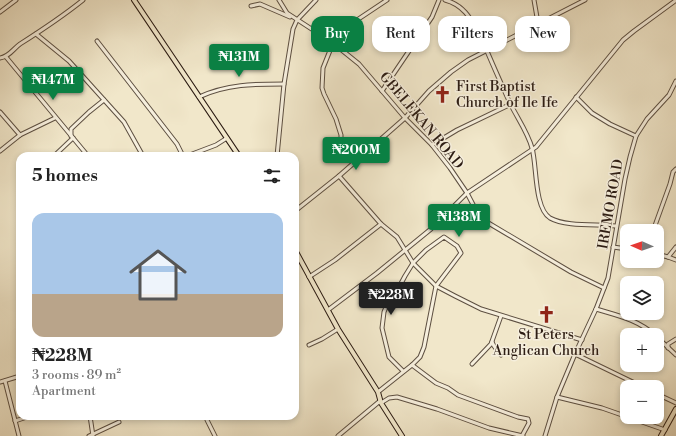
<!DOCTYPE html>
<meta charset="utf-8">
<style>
body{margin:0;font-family:"Libre Bodoni",serif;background:#f2f2f2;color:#222;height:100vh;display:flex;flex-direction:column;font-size:15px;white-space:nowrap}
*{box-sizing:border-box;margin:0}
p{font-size:13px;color:#767676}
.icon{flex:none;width:22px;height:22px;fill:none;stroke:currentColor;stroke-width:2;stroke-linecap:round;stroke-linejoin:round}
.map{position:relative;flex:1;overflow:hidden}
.panel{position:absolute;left:16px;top:152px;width:283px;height:268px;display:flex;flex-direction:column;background:#fff;border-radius:12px;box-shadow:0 2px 6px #0003}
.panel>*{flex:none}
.top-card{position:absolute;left:311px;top:16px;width:305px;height:36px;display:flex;gap:8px}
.needle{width:26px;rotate:272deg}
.buttons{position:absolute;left:620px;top:224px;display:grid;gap:8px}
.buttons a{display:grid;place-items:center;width:44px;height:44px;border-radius:8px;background:#fff;box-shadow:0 2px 6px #0003;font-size:20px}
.price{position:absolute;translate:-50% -34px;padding:0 9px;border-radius:4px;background:#0b8043;color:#fff;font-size:13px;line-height:26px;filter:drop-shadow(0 1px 2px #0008)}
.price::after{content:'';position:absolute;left:50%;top:24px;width:12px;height:9px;margin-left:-6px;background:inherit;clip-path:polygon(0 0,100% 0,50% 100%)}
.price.on{background:#222;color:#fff}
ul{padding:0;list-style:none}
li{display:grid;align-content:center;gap:8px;height:212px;padding:0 16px}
li span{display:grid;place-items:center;height:124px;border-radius:12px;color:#555}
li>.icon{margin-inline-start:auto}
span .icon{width:72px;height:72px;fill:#fffc;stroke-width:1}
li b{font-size:17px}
h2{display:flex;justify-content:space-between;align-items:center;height:48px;padding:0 16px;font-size:17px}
.chip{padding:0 14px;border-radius:12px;background:#fff;box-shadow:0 2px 6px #0003;font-size:14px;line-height:36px}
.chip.on{background:#0b8043;color:#fff}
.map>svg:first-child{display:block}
</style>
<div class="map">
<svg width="676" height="436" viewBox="0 0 676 436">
<rect width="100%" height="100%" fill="#f1e7ca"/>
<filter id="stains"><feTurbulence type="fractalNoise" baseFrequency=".005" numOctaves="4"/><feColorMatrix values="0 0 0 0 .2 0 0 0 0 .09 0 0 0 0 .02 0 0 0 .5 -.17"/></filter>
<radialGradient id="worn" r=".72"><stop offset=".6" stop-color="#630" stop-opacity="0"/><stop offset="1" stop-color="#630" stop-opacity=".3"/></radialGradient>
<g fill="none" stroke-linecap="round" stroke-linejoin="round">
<defs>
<g id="minor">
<polyline points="279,0 287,13 333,43 359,64 405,118 432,145 450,168 467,193 480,218 571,272 604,288"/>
<path d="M445 0C464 5 471 19 480 35 490 58 500 82 511 105 518 119 528 133 532 148 537 165 534 208 550 218 566 227 597 224 616 226"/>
<polyline points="534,0 538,23"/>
<polyline points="251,6 260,4 290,17"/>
<polyline points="0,12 16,0"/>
<polyline points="36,34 69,61 124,122 143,156"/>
<polyline points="97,41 177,144 183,156"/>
<polyline points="6,57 88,156"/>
<path d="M0 58C9 57 13 49 20 44 42 30 63 16 83 0"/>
<polyline points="382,91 432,17 439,0"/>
<path d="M199 97C227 84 254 84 284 84"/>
<polyline points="576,97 592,113 610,124 636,136"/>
<polyline points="0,112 20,135"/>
<polyline points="71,136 71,129 89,112 104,100"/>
<polyline points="432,145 457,130 511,104"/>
<polyline points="0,151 20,135 55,118"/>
<polyline points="54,156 73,138"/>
<polyline points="187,156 216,145 227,138"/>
<polyline points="277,156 284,84 293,29 297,20 316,0"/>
<polyline points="353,163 341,146 341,135 336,119 324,94 322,88 323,68 333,43 348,26 387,0"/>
<polyline points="339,176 381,224 397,237 413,263 436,286 455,296 481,309 582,340"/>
<polyline points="295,211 339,176 405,118 429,91 451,72 468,60 585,0"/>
<polyline points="653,231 670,184 673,172 676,169"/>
<polyline points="613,247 627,249"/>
<polyline points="657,254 668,257 676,260"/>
<polyline points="668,257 676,247"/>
<polyline points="309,277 335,260 381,224"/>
<path d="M596 309C619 316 636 319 655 335"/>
<polyline points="328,310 377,273 431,229 467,193 536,147 623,40 634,31 675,1"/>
<polyline points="657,337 676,355"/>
<polyline points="492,342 494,346 501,355"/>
<polyline points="309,345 322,339 338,329"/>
<polyline points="668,348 668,344 676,339"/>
<polyline points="575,354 643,387"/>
<polyline points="472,364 491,344 501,316"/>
<polyline points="412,365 436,383 448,388 458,395 518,417 528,419 529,423 522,436"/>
<polyline points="5,381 19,436"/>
<polyline points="0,382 20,376"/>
<polyline points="378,392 412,365 420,357 424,347 436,286 461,253 457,246 444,237 426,250 413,263 405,276 398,289 389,300 384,312 382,328 389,357 403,371"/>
<polyline points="657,394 676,403"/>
<polyline points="557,397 602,408 665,430"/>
<polyline points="381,403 389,398 397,397 437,409 489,428 523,436"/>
<polyline points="90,416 93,436"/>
<polyline points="209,416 207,420 215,436"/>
<polyline points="15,421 30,416"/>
<polyline points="89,436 119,422"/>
<polyline points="338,436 380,401"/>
<polyline points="545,436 557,397 575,354 596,309 608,278 625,179 630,157 636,136 647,119 669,95 676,81"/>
</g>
<g id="major">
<polyline points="134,0 239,156"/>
<polyline points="295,250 338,329 378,392 381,403 402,436"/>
<polyline points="661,436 676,409"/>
</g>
</defs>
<use href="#minor" stroke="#5d4f41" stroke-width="5"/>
<use href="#major" stroke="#2c1c13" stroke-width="6"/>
<use href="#minor" stroke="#f6efdd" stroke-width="3"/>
<use href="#major" stroke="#f1e7ca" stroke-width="4"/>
</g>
<defs>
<symbol id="church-bare" viewBox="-9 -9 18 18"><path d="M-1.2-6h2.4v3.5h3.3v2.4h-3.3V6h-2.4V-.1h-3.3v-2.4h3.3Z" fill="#8f2418" stroke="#f6efdd" stroke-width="2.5" paint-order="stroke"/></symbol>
</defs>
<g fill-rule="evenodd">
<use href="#church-bare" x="430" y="82" width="25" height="25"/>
<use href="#church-bare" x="534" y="302" width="25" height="25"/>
</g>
<g text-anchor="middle" stroke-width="3" stroke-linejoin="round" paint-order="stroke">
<g font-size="14" fill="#2c1c13" stroke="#f6efdd" text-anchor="start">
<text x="456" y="91">First Baptist<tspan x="456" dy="16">Church of Ile Ife</tspan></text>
<text x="546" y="339" text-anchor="middle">St Peters<tspan x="546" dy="16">Anglican Church</tspan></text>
</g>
<g font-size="14" fill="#2c1c13" stroke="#f6efdd">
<text transform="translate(422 120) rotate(50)" y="5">GBELEKAN ROAD</text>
<text transform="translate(610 204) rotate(-80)" y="5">IREMO ROAD</text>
</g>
</g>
<rect width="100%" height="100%" filter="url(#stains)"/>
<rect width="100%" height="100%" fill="url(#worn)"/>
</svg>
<div class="buttons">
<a><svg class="needle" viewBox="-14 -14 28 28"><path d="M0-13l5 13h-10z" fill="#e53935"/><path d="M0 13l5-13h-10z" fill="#767676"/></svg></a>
<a><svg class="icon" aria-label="layers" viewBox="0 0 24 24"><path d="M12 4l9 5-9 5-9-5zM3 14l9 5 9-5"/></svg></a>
<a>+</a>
<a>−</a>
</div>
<b class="price" style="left:239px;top:78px">₦131M</b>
<b class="price" style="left:53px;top:101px">₦147M</b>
<b class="price" style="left:356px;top:171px">₦200M</b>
<b class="price" style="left:459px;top:238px">₦138M</b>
<b class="price on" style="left:391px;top:316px">₦228M</b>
<div class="top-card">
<a class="chip on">Buy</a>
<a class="chip">Rent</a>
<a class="chip">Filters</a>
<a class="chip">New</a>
</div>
<section class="panel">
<h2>5 homes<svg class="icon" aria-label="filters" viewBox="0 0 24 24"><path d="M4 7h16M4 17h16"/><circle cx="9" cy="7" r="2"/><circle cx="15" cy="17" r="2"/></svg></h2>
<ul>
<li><span style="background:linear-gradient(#a9c7e8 65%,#b9a48a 0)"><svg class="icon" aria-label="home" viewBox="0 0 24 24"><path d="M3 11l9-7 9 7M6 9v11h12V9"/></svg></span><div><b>₦228M</b><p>3 rooms · 89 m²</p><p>Apartment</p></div></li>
</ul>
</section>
</div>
